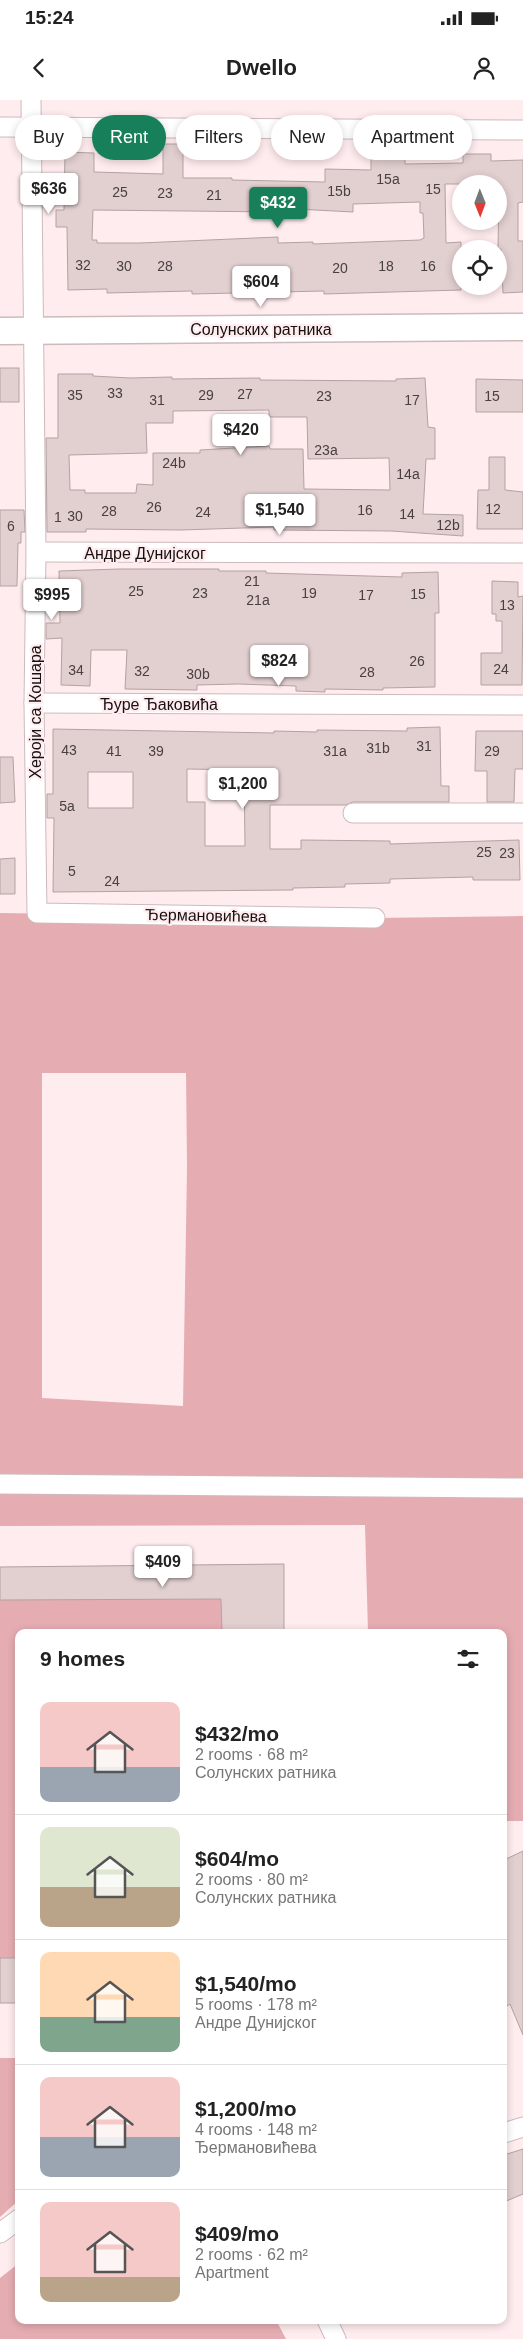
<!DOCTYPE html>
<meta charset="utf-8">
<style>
body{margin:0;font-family:Helvetica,sans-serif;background:#f2f2f2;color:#222;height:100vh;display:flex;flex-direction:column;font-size:19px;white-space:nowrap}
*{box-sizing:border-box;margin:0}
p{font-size:16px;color:#767676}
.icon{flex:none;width:28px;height:28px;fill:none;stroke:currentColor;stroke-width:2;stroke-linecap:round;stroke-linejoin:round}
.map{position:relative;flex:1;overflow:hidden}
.side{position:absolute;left:15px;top:1529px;width:492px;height:695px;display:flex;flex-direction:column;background:#fff;border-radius:10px;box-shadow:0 2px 8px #0003}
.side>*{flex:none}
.hud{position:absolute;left:15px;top:15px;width:494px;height:45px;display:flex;gap:10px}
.needle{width:32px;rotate:179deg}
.fabs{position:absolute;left:452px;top:75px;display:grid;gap:10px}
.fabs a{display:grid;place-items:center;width:55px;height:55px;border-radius:50%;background:#fff;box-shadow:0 2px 8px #0003;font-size:25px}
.price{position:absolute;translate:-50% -42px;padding:0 11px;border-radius:5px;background:#fff;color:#222;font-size:16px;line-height:32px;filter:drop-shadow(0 1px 2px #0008)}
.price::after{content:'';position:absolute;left:50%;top:30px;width:15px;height:11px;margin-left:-8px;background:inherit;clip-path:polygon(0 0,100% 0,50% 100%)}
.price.on{background:#17805b;color:#fff}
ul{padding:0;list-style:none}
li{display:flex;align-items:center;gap:15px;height:125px;padding:0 25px}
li+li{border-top:1px solid #e0e0e0}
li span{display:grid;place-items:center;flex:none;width:140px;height:100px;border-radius:10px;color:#555}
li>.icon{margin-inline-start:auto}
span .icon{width:60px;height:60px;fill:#fffc;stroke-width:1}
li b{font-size:21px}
h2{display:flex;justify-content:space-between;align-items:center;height:60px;padding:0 25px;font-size:21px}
.chip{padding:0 18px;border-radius:22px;background:#fff;box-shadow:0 2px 8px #0003;font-size:18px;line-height:45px}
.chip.on{background:#17805b;color:#fff}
.status{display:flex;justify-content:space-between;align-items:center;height:35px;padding:0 25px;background:#fff;direction:ltr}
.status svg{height:14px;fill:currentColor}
header{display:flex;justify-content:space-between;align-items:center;height:65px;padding:0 25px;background:#fff;font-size:22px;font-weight:700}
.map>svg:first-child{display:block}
</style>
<div class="status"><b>15:24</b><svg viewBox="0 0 49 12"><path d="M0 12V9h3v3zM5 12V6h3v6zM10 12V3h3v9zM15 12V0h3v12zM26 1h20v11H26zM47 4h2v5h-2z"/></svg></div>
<header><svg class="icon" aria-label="back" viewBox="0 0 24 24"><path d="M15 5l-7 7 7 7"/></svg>Dwello<svg class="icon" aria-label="person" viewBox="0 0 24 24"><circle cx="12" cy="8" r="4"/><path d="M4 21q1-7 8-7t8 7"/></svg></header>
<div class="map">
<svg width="523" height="2239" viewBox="0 0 523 2239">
<rect width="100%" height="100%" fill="#ffecee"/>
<g fill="#e5adb2" fill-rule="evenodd">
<path d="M0 813 375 818 523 816V1721H504V1532H368L365 1425 0 1426ZM42 973H186L187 1068 183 1306 42 1298Z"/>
<polygon points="284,1464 284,1532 19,1532 19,1903 0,1903 0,1467"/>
<polygon points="0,1958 19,1958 19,2100 0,2117"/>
<polygon points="19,2163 19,2220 276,2220 286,2239 0,2239 0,2178"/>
</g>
<g fill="#e2cfd0" stroke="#b3a2a3" fill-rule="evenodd">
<path d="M163 44H183V78H232V80L325 82V69L371 70V57L405 56V64L463 63V54H491V61L523 60V102L518 103V141H523V192L503 193 501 149H498L499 84H445L446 143 461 142V190L324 194V191L192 194V191L107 193V189L68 190 67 127H56V110H64L65 52 94 53V72L163 74ZM420 102V113H423L424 138 420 140 313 144V142L278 143V137L140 143H97V140H92L93 110 277 112V108L353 112V104Z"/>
<rect x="0" y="268" width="19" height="34"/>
<path d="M58 274H93V276L130 278 172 277V279L260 278V280L396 281V279L425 278 428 327 435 328V359H426L423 414 463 415V436L391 431 274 430V427L181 430 86 429V432H47L46 338H58ZM269 310V317H307L308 359 389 358 390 390 304 389 303 349H270L269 346 200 350V353H153V385L137 384 136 393H85V390H70L69 355 147 353 146 323H173V311Z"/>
<polygon points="476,279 523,280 523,312 476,312"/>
<polygon points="489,357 505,357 505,390 523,392 523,429 477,429 478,390 489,390"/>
<polygon points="0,410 24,410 25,432 21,432 21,443 18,443 17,486 0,486"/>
<polygon points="119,469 219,469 219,471 266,471 266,473 402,477 402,473 438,472 439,513 435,513 435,587 383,588 383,590 325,589 325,592 296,591 296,586 238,584 197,585 197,590 125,589 127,550 91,550 90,586 61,585 62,538 46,539 46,523 60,523 59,471"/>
<polygon points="492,481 518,482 518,497 523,496 522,585 481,585 481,553 502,553 502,521 496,521 496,514 492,514"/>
<path d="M440 627 441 686H449V702H353L346 705H270V749H301V740L390 741V744L519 740 520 780H473V777L390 779V783L345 784V787L293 788V790L53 792 54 718H47V694H53V629L274 633V631L317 632V630L407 631V628ZM187 669 244 670 245 746H205V702H187ZM88 672H133V708H88Z"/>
<polygon points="476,631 523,631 523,669 515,669 514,702 487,702 487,671 475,671"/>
<polygon points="0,657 13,657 15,702 0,703"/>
<polygon points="15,758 15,794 0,794 0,759"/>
<polygon points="284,1464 284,1532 222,1532 221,1499 0,1500 0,1467"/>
<polygon points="523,1751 523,1935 510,1904 504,1908 504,1760"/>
<rect x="0" y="1858" width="19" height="45"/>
<polygon points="523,2049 523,2094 504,2102 504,2055"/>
</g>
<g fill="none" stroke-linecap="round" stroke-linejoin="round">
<defs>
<g id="street">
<polyline points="31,0 36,452 34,603 37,813 375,818"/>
<polyline points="0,27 523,30"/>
<polyline points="36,452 523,453"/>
<polyline points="34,603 523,605"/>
<polyline points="353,713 523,713"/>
<polyline points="0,1384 523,1388"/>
<polyline points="504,2033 523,2027"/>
<polyline points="0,2133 19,2119"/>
<polyline points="327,2220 336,2239"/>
</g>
<polyline id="secondary" points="0,231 523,227"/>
</defs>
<use href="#street" stroke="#cdbbbc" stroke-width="21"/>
<use href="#secondary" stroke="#cdbbbc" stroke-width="29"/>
<use href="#street" stroke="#fff" stroke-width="19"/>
<use href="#secondary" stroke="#fff" stroke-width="26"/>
</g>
<g text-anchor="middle" stroke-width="4.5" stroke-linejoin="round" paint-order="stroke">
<g font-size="14" fill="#494041">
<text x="388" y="84">15a</text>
<text x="433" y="94">15</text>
<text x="339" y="96">15b</text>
<text x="120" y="97">25</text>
<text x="165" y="98">23</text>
<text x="214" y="100">21</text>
<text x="83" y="170">32</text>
<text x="124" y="171">30</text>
<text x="165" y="171">28</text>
<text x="386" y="171">18</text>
<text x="428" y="171">16</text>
<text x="340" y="173">20</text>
<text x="115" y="298">33</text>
<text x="245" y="299">27</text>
<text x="75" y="300">35</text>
<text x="206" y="300">29</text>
<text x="324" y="301">23</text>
<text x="492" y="301">15</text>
<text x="157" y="305">31</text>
<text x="412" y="305">17</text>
<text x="326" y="355">23a</text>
<text x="174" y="368">24b</text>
<text x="408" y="379">14a</text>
<text x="154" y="412">26</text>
<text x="493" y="414">12</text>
<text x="365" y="415">16</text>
<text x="109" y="416">28</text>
<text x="203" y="417">24</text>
<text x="407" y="419">14</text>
<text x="75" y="421">30</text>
<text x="58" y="422">1</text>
<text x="448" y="430">12b</text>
<text x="11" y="431">6</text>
<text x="252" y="486">21</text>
<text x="136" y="496">25</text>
<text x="200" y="498">23</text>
<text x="309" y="498">19</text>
<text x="418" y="499">15</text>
<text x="366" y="500">17</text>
<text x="258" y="505">21a</text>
<text x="507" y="510">13</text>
<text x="417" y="566">26</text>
<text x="501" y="574">24</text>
<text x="76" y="575">34</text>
<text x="142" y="576">32</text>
<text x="367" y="577">28</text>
<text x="198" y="579">30b</text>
<text x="424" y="651">31</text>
<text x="378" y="653">31b</text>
<text x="69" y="655">43</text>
<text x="114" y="656">41</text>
<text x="156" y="656">39</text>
<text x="335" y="656">31a</text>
<text x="492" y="656">29</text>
<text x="67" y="711">5a</text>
<text x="484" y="757">25</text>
<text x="507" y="758">23</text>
<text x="72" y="776">5</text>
<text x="112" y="786">24</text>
</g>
<g font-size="16" fill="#161011" stroke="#ffecee">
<text x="261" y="235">Солунских ратника</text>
<text x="145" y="459">Андре Дунијског</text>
<text x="159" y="610">Ђуре Ђаковића</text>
<text transform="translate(35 612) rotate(-90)" y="6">Хероји са Кошара</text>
<text transform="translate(206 815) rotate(1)" y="6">Ђермановићева</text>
</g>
</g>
</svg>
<div class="fabs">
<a><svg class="needle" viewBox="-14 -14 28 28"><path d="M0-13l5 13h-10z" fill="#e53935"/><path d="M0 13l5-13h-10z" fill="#767676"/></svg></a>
<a><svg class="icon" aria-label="locate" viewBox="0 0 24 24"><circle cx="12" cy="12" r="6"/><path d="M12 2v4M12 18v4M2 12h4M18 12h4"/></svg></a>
</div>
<b class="price" style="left:49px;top:115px">$636</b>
<b class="price on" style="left:278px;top:129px">$432</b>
<b class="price" style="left:261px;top:208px">$604</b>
<b class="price" style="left:241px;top:356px">$420</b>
<b class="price" style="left:280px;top:436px">$1,540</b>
<b class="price" style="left:52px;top:521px">$995</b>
<b class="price" style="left:279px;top:587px">$824</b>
<b class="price" style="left:243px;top:710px">$1,200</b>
<b class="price" style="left:163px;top:1488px">$409</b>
<div class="hud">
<a class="chip">Buy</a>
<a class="chip on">Rent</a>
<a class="chip">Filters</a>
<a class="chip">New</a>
<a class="chip">Apartment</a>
</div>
<section class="side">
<h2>9 homes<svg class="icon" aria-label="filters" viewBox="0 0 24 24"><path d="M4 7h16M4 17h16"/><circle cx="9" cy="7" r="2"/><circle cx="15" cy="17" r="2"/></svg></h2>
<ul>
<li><span style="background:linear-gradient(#f6c9c9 65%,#9aa5b1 0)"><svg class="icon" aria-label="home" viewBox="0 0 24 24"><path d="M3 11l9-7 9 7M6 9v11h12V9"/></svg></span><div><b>$432/mo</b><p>2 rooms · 68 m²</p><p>Солунских ратника</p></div></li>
<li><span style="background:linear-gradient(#dfe7d0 60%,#b9a48a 0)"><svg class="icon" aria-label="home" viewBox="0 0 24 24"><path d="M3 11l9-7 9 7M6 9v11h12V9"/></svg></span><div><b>$604/mo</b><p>2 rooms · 80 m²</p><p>Солунских ратника</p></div></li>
<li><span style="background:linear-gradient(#ffd9b3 65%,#7fa58c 0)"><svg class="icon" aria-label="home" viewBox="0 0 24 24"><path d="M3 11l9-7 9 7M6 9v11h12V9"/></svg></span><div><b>$1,540/mo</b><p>5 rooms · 178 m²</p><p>Андре Дунијског</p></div></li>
<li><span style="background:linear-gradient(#f6c9c9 60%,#9aa5b1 0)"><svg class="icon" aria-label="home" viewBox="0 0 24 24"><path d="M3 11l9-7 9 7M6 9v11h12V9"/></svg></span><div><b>$1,200/mo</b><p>4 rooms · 148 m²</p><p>Ђермановићева</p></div></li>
<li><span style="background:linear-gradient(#f6c9c9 75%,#b9a48a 0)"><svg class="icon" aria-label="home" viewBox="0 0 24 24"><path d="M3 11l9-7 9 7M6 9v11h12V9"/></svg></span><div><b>$409/mo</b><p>2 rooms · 62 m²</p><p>Apartment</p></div></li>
</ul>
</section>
</div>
